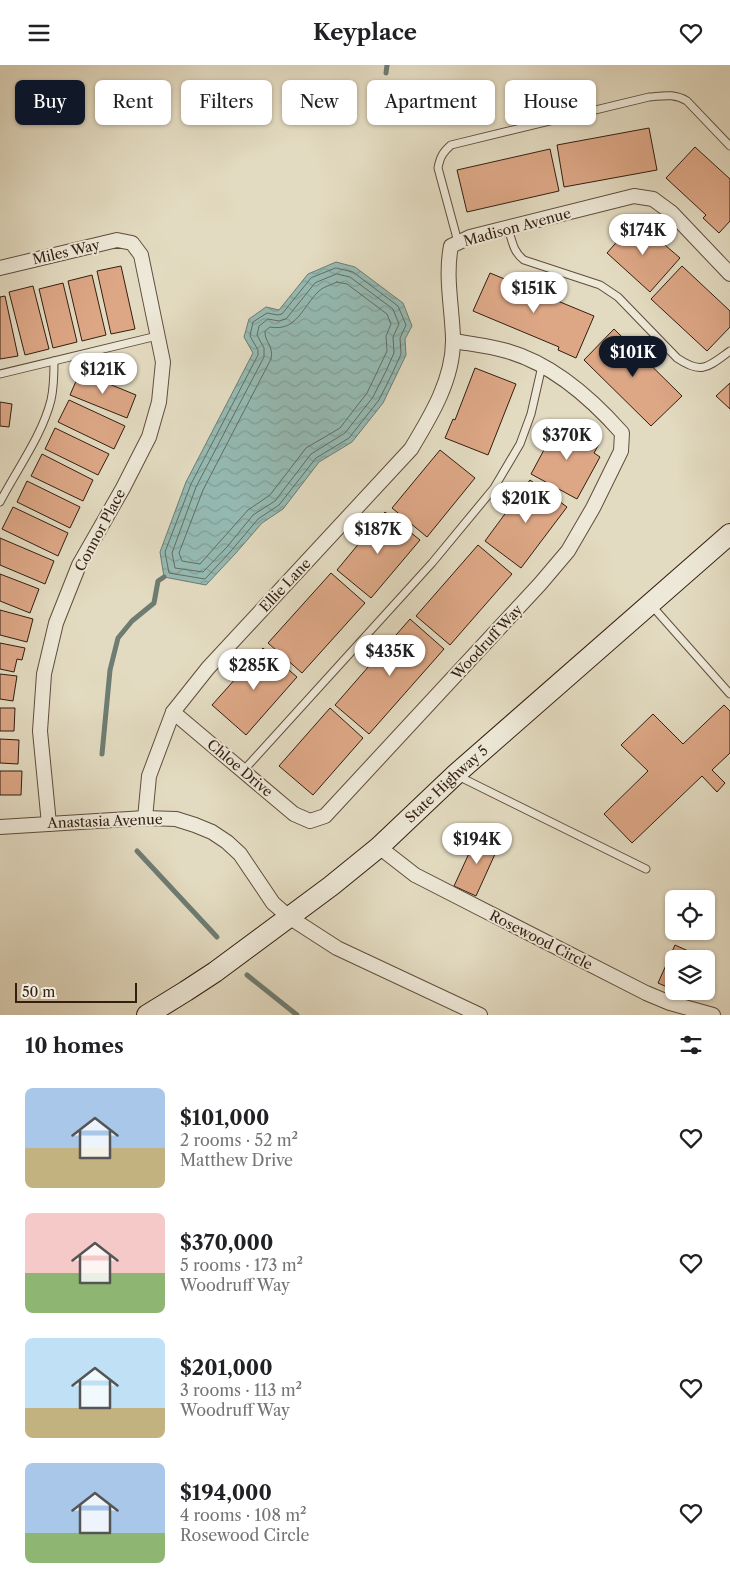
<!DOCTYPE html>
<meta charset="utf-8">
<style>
body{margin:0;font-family:"Libre Caslon Text",serif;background:#f2f2f2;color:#202124;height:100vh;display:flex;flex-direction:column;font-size:19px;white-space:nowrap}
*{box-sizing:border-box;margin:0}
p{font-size:16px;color:#757577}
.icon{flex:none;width:28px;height:28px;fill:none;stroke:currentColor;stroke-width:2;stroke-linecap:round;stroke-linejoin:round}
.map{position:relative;height:950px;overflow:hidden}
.side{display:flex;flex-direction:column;background:#fff;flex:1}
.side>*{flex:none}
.guide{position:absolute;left:15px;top:15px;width:700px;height:45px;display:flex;gap:10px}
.buttons{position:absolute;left:665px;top:825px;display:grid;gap:10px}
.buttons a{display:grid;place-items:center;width:50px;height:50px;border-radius:8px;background:#fff;box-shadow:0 1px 4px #0004;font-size:25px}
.scale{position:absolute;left:15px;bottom:12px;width:122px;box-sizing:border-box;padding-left:5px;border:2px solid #331e10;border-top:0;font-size:14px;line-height:18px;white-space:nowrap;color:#331e10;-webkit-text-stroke:4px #ede8d7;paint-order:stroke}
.price{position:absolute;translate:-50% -42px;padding:0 11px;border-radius:18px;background:#fff;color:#222;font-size:16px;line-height:32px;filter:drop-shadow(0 1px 2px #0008)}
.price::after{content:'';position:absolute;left:50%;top:30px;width:15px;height:11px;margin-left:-8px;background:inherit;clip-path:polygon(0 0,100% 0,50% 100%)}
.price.current{background:#111827;color:#fff}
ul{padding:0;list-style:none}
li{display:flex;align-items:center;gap:15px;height:125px;padding:0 25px}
li span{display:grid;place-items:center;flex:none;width:140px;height:100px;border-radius:8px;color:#555}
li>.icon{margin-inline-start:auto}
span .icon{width:60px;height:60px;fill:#fffc;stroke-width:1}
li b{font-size:21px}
h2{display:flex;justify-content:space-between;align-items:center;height:60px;padding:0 25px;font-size:21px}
.tag{padding:0 18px;border-radius:8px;background:#fff;box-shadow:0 1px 4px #0004;font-size:18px;line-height:45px}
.tag.current{background:#111827;color:#fff}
header{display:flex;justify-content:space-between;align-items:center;height:65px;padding:0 25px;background:#fff;font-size:22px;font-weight:700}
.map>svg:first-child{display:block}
</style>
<header><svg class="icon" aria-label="menu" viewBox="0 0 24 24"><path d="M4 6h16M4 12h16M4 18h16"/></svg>Keyplace<svg class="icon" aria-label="heart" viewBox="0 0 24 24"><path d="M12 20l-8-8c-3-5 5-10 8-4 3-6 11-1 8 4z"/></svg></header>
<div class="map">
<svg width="730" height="950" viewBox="0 0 730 950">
<defs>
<pattern id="water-waves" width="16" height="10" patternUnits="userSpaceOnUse" patternTransform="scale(1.25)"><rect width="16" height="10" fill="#95bbb4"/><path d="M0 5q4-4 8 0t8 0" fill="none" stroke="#81a09a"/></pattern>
</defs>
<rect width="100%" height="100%" fill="#e3dbc1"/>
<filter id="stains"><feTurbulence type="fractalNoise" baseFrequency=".004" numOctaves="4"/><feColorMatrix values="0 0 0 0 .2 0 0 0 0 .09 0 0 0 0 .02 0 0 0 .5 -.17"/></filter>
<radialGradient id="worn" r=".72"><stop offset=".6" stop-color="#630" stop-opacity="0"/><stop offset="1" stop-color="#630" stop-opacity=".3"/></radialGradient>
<polygon fill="url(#water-waves)" stroke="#6e7c72" points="336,197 355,202 403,238 412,261 405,274 406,290 383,338 352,377 319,397 283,444 262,458 235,489 206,520 164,512 160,487 186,417 253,288 244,272 249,254 266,242 279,245 308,209"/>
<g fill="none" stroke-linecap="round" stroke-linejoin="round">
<g stroke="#646c62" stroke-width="1">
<polygon points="336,203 353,207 398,241 406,260 400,273 401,289 392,309 379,335 349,373 316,393 279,440 258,454 231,486 205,514 169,508 165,487 191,419 258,290 258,285 250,271 253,257 267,248 278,250 282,249 311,213"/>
<polygon points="337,209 350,212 393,244 399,259 393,272 394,288 386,306 373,332 345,368 311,389 275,436 253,450 227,482 203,507 175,503 172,488 196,422 264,292 264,283 257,270 259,261 268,254 279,256 286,254 315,218"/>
<path d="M337 217 347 219 387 249 391 259 386 271 387 286 379 303 367 328 340 363 306 383 270 430 248 445 200 499 182 496 179 488 203 425 271 294C274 281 264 276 265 266L270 262C297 267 302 242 319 226 323 222 331 220 337 217Z"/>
</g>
<g stroke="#6e7c72" stroke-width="5">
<polyline points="386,8 387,0"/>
<polyline points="102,689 110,605 118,573 132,556 154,538 158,516 164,512"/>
<polyline points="137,786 217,872"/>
<polyline points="247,910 297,950"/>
</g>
</g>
<g fill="#dda786" stroke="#331e10">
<polygon points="649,63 657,105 564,122 557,80"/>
<polygon points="695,82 730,114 730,156 719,168 703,153 706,150 666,113"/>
<polygon points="550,84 559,126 467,147 457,105"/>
<polygon points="636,155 680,193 650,227 607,188"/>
<polygon points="121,201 135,264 111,269 97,206"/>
<polygon points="682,201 730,246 730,262 707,286 651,234"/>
<polygon points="490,208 594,251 576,293 558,285 559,282 473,246"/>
<polygon points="92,210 106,270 82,276 68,216"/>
<polygon points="63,218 77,277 53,283 39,224"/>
<polygon points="33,221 49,284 25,290 9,227"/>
<polygon points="5,231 18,291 0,294 0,232"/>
<polygon points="614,264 682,331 651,361 584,295"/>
<polygon points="475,303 516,319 488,390 445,373 453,354 455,355"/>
<polygon points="80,307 136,330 127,353 70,330"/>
<polygon points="730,318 730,344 716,331"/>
<polygon points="69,335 125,361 114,384 58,357"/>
<polygon points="0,337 12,339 9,362 0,361"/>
<polygon points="559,357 599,379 594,388 600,392 577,434 531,409"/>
<polygon points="55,363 109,389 98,410 45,384"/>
<polygon points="440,385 475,413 427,472 392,443"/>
<polygon points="42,389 93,415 83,436 31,411"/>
<polygon points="530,415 567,442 521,503 485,476"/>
<polygon points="27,416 80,442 70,463 17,437"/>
<polygon points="13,442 68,468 58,491 2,464"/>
<polygon points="385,447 420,475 371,533 337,505"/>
<polygon points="0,473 54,496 45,519 0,500"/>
<polygon points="478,480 512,509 450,580 416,551"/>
<polygon points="331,508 365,538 302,608 268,578"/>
<polygon points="0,509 39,524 30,548 0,536"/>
<polygon points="0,545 33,554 27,577 0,570"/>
<polygon points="410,554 444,584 369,669 335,640"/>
<polygon points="0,578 25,583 22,595 17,594 14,607 0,604"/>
<polygon points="263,583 297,612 246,670 212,640"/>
<polygon points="0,609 17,611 13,636 0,634"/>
<polygon points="724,640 730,646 730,688 712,705 725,718 717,727 702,711 632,778 604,749 648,706 621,680 653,649 683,679"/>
<polygon points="0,643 15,643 14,666 0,666"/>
<polygon points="330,643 363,673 313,730 279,701"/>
<polygon points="0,674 19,675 18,699 0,698"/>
<polygon points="0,706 22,706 21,730 0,730"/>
<polygon points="478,769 500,778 476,831 454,821"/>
<polygon points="675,880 697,890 695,894 674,894 674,925 658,918"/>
</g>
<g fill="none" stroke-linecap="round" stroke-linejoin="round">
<defs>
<g id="lane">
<path d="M508 163C512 175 513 187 524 195L600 220 618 232 677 293C702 310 708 302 730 286"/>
<path d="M458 177 438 103C440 92 443 87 451 80L649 32C663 31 674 28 687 36L730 81"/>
<polyline points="0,309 157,271"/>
<path d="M0 437C17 404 42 371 51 335 54 322 54 309 54 296"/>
<polyline points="652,541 730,629"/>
<polyline points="243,706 432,498 494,423 520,379 531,349 542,301"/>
<polyline points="458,711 646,804"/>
</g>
<g id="street">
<polyline points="0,203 117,175 132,178 141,190 163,297 159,337 149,372 123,423 79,500 56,558 44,609 40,666 49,759"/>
<path d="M173 647 294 749 310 756 325 751 540 519 568 486 593 443 621 386 622 368C591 333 553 299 507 286 490 281 471 279 454 276"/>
<path d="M145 753 149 711 173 647 208 603 411 384C431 351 454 313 453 273 452 242 445 211 451 181L470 172 634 131 653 134 672 148 730 209"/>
<polyline points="0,762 145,753 176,754 195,760 212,767 227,777 240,789 273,838 289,852 337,883 480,950"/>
<polyline points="379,782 415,810 646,928 670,938 713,950"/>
</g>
<g id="secondary">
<path id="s1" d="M147 950 186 926 215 907 331 821 379 782 456 709 730 469"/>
</g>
</defs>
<use href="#lane" stroke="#5f4d3c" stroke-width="9"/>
<use href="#street" stroke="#5f4d3c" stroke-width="16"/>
<use href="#secondary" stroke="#331e10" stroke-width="22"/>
<use href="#lane" stroke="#ede8d7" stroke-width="7"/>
<use href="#street" stroke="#ede8d7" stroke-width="14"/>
<use href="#secondary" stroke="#ede8d7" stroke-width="20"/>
</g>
<g text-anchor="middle" stroke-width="4" stroke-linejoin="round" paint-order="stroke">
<g font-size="14" fill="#331e10" stroke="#ede8d7">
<text transform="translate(517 162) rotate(-15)" y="5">Madison Avenue</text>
<text transform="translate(66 187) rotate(-13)" y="5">Miles Way</text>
<text transform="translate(100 465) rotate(-62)" y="5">Connor Place</text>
<text transform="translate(285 520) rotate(-47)" y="5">Ellie Lane</text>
<text transform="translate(487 577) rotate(-47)" y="5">Woodruff Way</text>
<text transform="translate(240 703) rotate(40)" y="5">Chloe Drive</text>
<text dy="5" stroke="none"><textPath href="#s1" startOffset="379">State Highway 5</textPath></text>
<text transform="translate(105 756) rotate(-2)" y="5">Anastasia Avenue</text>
<text transform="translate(541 875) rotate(27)" y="5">Rosewood Circle</text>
</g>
</g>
<rect width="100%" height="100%" filter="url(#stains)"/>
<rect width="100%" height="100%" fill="url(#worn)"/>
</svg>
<div class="buttons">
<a><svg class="icon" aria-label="locate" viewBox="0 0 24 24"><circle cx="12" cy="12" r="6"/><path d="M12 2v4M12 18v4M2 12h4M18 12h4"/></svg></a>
<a><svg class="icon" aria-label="layers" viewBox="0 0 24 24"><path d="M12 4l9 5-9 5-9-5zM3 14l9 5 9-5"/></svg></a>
</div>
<div class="scale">50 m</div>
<b class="price" style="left:643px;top:191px">$174K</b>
<b class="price" style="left:534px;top:249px">$151K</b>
<b class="price current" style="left:633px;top:313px">$101K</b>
<b class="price" style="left:103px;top:330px">$121K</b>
<b class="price" style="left:567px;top:396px">$370K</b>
<b class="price" style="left:526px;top:459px">$201K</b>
<b class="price" style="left:378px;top:490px">$187K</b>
<b class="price" style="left:390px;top:612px">$435K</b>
<b class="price" style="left:254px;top:626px">$285K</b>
<b class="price" style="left:477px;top:800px">$194K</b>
<div class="guide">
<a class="tag current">Buy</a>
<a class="tag">Rent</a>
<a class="tag">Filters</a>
<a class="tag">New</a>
<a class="tag">Apartment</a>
<a class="tag">House</a>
</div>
</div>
<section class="side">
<h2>10 homes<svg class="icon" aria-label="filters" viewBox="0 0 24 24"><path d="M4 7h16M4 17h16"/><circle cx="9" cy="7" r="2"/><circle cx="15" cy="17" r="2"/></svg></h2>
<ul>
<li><span style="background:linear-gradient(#a9c7e8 60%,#c2b280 0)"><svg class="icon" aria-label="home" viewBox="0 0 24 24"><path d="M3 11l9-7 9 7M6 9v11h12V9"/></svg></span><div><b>$101,000</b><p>2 rooms · 52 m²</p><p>Matthew Drive</p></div><svg class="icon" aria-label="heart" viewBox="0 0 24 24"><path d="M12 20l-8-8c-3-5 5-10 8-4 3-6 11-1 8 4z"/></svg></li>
<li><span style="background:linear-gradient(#f6c9c9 60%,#8fb573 0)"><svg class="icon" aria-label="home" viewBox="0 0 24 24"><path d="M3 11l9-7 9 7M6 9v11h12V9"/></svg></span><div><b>$370,000</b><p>5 rooms · 173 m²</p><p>Woodruff Way</p></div><svg class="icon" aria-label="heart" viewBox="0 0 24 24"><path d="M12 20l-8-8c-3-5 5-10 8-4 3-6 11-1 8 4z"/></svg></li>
<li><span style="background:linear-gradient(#bfe0f5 70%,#c2b280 0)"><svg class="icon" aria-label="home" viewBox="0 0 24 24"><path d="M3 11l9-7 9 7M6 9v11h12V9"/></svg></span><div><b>$201,000</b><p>3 rooms · 113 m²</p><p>Woodruff Way</p></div><svg class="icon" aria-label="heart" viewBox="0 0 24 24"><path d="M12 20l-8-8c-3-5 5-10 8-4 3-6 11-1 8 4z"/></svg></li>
<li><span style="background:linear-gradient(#a9c7e8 70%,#8fb573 0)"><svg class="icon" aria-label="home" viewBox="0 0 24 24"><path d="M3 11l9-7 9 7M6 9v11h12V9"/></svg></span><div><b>$194,000</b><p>4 rooms · 108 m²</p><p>Rosewood Circle</p></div><svg class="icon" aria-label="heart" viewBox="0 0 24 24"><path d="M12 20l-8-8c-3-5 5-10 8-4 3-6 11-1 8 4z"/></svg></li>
</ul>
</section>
